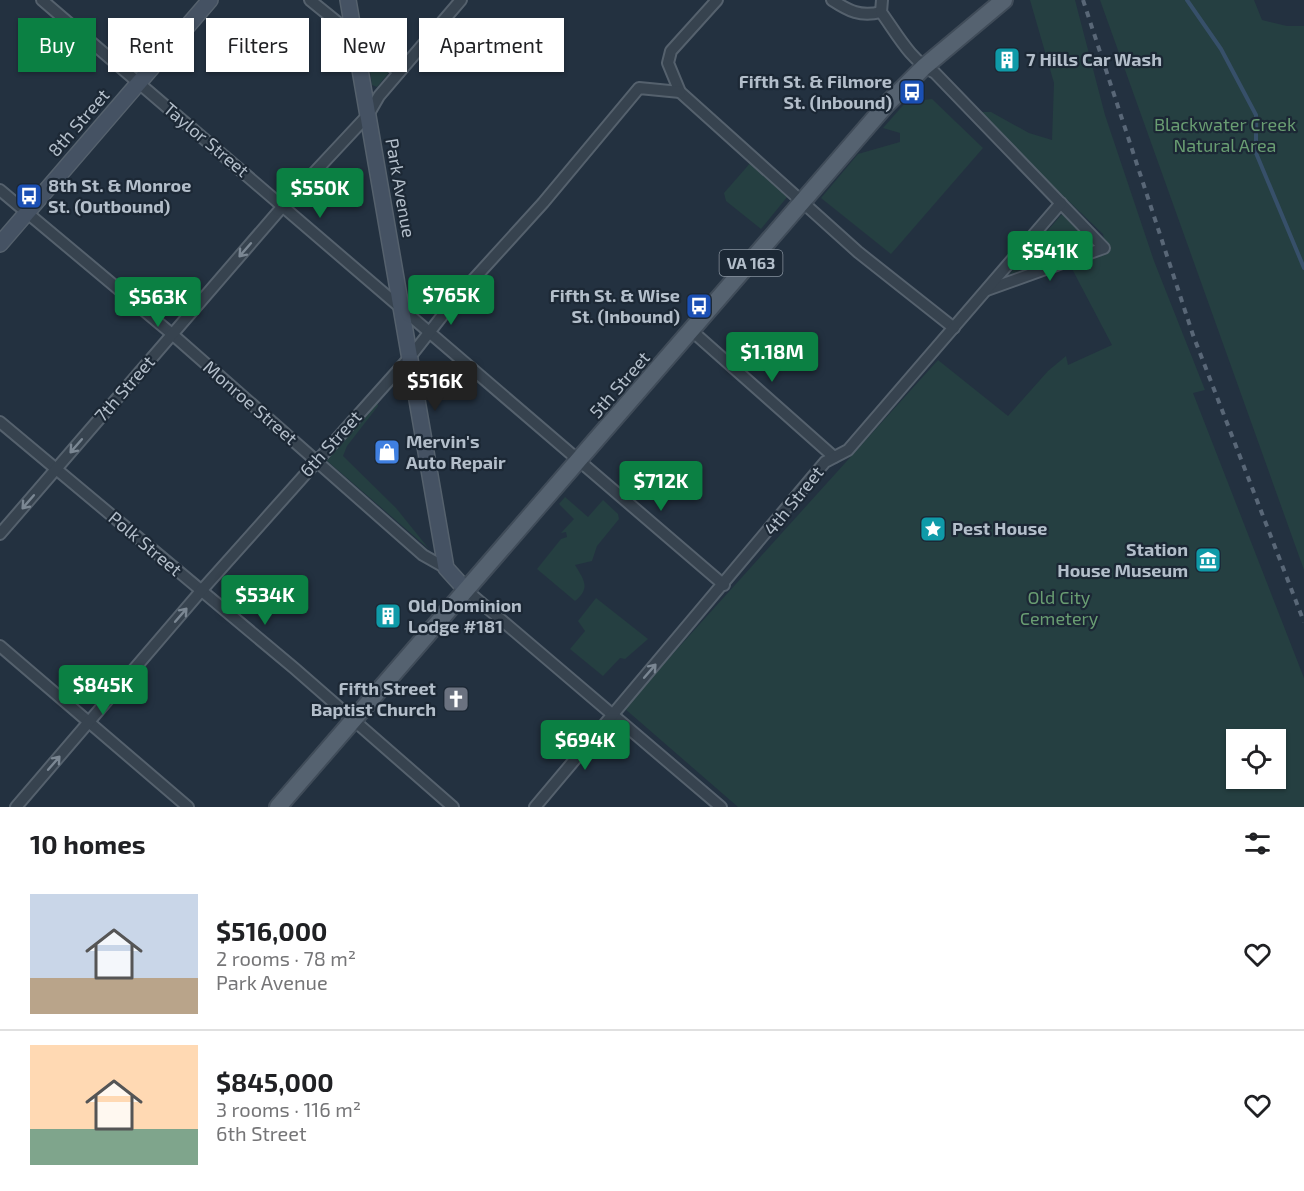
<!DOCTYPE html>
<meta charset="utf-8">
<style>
body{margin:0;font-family:"Exo 2",sans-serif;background:#f6f6f6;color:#202124;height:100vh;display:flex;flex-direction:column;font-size:22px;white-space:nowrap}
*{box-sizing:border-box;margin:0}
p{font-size:20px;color:#757577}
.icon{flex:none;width:33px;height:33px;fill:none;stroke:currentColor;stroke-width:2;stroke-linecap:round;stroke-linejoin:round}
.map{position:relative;height:807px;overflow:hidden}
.details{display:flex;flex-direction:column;background:#fff;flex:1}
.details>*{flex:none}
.banner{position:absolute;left:18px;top:18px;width:600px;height:54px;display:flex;gap:12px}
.tools{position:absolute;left:1226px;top:729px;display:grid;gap:12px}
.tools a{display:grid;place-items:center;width:60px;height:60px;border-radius:0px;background:#fff;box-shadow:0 2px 4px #0004;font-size:30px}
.price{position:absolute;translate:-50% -51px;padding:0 14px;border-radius:6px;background:#0b8043;color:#fff;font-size:20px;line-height:39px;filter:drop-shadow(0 2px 3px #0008)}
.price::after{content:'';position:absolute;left:50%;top:36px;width:18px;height:14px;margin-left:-9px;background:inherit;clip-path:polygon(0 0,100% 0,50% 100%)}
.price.active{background:#222;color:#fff}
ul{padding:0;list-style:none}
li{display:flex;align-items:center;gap:18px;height:150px;padding:0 30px}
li+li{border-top:2px solid #e0e0e0}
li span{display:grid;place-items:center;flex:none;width:168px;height:120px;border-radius:0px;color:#555}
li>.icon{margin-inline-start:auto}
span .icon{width:72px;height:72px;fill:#fffc;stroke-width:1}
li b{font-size:26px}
h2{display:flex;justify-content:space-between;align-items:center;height:72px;padding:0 30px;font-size:26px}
.chip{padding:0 21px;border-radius:0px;background:#fff;box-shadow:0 2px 4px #0004;font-size:21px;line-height:54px}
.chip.active{background:#0b8043;color:#fff}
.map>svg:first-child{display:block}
</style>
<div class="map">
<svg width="1304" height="807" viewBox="0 0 1304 807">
<rect width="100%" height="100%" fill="#233140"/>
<g fill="#253f41" fill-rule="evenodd">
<path d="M1030 0H1075L1105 115 1154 261 1205 390 1193 393 1304 678V807H738L624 708 938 360 1008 416 1048 371 1066 356 1068 365 1112 345 1070 265 1107 254 1103 234 976 112H991L1029 133 1052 140 1054 83ZM1236 740H1275V778H1236Z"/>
<polygon points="1100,0 1254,0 1262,20 1287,26 1304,26 1304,570"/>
<polygon points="367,53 391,70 377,87 372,85"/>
<polygon points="932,99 983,148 891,254 821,198 858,154 900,142 900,133 883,128 906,102"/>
<polygon points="752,161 788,196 761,229 726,201 724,193"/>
<polygon points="1062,214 1094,243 1009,275"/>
<polygon points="377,402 378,406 347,446 343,456 396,508 429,549 325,459"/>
<path d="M565 497 588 517 603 500 618 514 619 519 597 546 592 561 575 565C584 580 591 588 575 601L537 569 561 539 567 537 566 532 561 533 574 519 559 504Z"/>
<polygon points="596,598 648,639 625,659 620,658 603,676 570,649 585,631 578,621"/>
</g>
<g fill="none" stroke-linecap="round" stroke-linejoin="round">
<polyline stroke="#37506a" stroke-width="4" points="1187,0 1221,49 1256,115 1256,153 1304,268"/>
<defs>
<g id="street">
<polyline points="42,0 724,585"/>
<polyline points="310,0 399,72"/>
<polyline points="717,0 671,51 668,63 680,92 858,252 954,328"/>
<path d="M832 0C849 11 860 17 881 12"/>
<path d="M882 0 881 12C897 34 911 61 935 73L1104 248 987 290"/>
<polyline points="0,190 172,334 423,555 446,568"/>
<polyline points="692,331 834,457"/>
<polyline points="0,422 294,668 453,807"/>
<polyline points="0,534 283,206 368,115 379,96 461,0"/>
<polyline points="465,589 721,807"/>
<polyline points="0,646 188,807"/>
<polyline points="16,807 201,591 410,357 453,302 543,203 639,88 680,92"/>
<polyline points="535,807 825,462 848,450 1061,203"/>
</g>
<g id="secondary">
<polyline points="348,0 446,568 465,589"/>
<polyline points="0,244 210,0"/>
</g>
<polyline id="primary" points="278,807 886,105 924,67 1004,0"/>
</defs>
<use href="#street" stroke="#55616d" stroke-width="14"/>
<use href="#secondary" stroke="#55616d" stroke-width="18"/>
<use href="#primary" stroke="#404c59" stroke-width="20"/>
<use href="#street" stroke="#37434f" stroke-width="10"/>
<use href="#secondary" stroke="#455263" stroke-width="15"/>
<use href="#primary" stroke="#556270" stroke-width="16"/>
<polyline stroke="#596777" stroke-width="4" stroke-dasharray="6 6" stroke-linecap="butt" points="1083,0 1193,335 1304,622"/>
</g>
<defs><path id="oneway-shaft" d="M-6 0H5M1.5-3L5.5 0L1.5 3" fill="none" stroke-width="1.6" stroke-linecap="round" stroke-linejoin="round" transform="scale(1.5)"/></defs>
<g stroke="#7b8793">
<use href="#oneway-shaft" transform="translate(245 250) rotate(131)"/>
<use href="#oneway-shaft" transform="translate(76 446) rotate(131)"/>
<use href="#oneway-shaft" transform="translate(28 502) rotate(131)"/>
<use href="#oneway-shaft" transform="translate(181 615) rotate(-49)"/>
<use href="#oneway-shaft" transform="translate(650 671) rotate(-49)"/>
<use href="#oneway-shaft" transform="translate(54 763) rotate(-49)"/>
</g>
<defs>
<symbol id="building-square" viewBox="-11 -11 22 22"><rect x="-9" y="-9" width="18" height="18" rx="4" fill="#0f9aa8" stroke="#1c2835"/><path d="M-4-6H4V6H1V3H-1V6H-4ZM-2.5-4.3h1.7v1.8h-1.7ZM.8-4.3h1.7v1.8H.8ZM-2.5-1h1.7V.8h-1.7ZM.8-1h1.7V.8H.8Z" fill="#fff"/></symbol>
<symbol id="bus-square" viewBox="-11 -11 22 22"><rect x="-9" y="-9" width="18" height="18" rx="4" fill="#1a4fb4" stroke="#1c2835"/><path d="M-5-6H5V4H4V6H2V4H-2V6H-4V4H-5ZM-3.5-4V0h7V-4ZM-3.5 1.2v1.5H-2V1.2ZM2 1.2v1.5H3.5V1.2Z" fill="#fff"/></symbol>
<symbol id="shop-square" viewBox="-11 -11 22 22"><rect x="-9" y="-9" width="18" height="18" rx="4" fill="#3f7fe0" stroke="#1c2835"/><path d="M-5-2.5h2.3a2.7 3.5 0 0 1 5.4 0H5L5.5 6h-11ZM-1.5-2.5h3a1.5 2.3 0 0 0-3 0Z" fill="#fff"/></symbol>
<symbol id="sight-square" viewBox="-11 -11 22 22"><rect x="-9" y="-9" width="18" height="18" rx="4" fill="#0f9aa8" stroke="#1c2835"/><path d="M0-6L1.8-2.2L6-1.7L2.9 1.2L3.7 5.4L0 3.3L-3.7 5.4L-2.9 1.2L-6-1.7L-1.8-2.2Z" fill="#fff"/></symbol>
<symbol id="museum-square" viewBox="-11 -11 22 22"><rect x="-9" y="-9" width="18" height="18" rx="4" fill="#0f9aa8" stroke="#1c2835"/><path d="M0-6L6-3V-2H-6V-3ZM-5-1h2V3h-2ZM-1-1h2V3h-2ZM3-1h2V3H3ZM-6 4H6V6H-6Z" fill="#fff"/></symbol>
<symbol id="church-square" viewBox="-11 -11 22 22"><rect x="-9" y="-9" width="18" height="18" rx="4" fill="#6b7280" stroke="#1c2835"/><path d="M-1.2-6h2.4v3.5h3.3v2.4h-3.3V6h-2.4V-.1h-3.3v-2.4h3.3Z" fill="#fff"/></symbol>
</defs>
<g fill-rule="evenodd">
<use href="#building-square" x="992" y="45" width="30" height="30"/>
<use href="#bus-square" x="897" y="77" width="30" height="30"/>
<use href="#bus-square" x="14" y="181" width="30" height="30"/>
<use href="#bus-square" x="684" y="291" width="30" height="30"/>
<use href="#shop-square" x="372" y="437" width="30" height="30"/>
<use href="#sight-square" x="918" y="514" width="30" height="30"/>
<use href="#museum-square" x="1193" y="545" width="30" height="30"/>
<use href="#building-square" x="373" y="601" width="30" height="30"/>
<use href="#church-square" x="441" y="684" width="30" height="30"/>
</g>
<g text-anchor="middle" stroke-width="4.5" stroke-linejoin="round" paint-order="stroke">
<rect fill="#1c2835" stroke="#86919d" stroke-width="1.5" x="719.5" y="250" width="63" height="26" rx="4.5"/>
<g font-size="16" font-weight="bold" fill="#b3beca">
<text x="751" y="269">VA 163</text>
</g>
<g font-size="18" font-weight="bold" fill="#b3beca" stroke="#1c2835" text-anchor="start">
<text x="1026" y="66">7 Hills Car Wash</text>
<text x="892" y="88" text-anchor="end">Fifth St. &amp; Filmore<tspan x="892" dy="21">St. (Inbound)</tspan></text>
<text x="48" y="192">8th St. &amp; Monroe<tspan x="48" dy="21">St. (Outbound)</tspan></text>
<text x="680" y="302" text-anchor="end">Fifth St. &amp; Wise<tspan x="680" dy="21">St. (Inbound)</tspan></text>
<text x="406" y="448">Mervin's<tspan x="406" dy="21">Auto Repair</tspan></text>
<text x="952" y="535">Pest House</text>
<text x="1188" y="556" text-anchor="end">Station<tspan x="1188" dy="21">House Museum</tspan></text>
<text x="408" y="612">Old Dominion<tspan x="408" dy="21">Lodge #181</tspan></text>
<text x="436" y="695" text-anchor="end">Fifth Street<tspan x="436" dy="21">Baptist Church</tspan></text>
</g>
<g font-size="18" fill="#b3beca" stroke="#1c2835">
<text transform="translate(79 123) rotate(-49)" y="6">8th Street</text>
<text transform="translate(206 140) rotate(40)" y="6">Taylor Street</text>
<text transform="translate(400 188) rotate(80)" y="6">Park Avenue</text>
<text transform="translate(620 385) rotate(-49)" y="6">5th Street</text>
<text transform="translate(125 389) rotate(-49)" y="6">7th Street</text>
<text transform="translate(250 403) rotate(41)" y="6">Monroe Street</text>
<text transform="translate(331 444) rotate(-48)" y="6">6th Street</text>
<text transform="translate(794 501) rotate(-51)" y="6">4th Street</text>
<text transform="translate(145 544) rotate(40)" y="6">Polk Street</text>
</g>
<g font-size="18" fill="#699d72" stroke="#1c2835">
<text x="1225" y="131">Blackwater Creek<tspan x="1225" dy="21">Natural Area</tspan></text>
<text x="1059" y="604">Old City<tspan x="1059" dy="21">Cemetery</tspan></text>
</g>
</g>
</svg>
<div class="tools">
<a><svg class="icon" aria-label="locate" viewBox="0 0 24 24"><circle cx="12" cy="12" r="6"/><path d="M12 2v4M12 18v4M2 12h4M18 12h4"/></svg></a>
</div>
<b class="price" style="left:320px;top:219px">$550K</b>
<b class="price" style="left:1050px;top:282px">$541K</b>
<b class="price" style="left:451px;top:326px">$765K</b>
<b class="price" style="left:158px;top:328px">$563K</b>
<b class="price" style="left:772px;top:383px">$1.18M</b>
<b class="price active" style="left:435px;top:412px">$516K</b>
<b class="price" style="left:661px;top:512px">$712K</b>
<b class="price" style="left:265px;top:626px">$534K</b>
<b class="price" style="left:103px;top:716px">$845K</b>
<b class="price" style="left:585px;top:771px">$694K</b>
<div class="banner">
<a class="chip active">Buy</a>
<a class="chip">Rent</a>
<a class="chip">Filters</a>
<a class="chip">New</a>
<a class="chip">Apartment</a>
</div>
</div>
<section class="details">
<h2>10 homes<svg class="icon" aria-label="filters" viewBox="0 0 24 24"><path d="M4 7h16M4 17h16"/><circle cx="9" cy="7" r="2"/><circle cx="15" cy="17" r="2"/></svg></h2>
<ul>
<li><span style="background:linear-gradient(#c9d6e8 70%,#b9a48a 0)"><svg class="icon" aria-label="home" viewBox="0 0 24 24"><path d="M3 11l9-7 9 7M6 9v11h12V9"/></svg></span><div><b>$516,000</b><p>2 rooms · 78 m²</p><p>Park Avenue</p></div><svg class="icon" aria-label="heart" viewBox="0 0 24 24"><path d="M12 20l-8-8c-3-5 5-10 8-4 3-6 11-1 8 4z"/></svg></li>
<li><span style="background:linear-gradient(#ffd9b3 70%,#7fa58c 0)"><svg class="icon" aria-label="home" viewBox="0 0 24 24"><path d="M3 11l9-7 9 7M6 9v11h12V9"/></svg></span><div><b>$845,000</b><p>3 rooms · 116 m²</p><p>6th Street</p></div><svg class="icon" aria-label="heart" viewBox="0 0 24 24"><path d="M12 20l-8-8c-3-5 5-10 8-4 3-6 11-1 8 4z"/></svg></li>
</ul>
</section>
